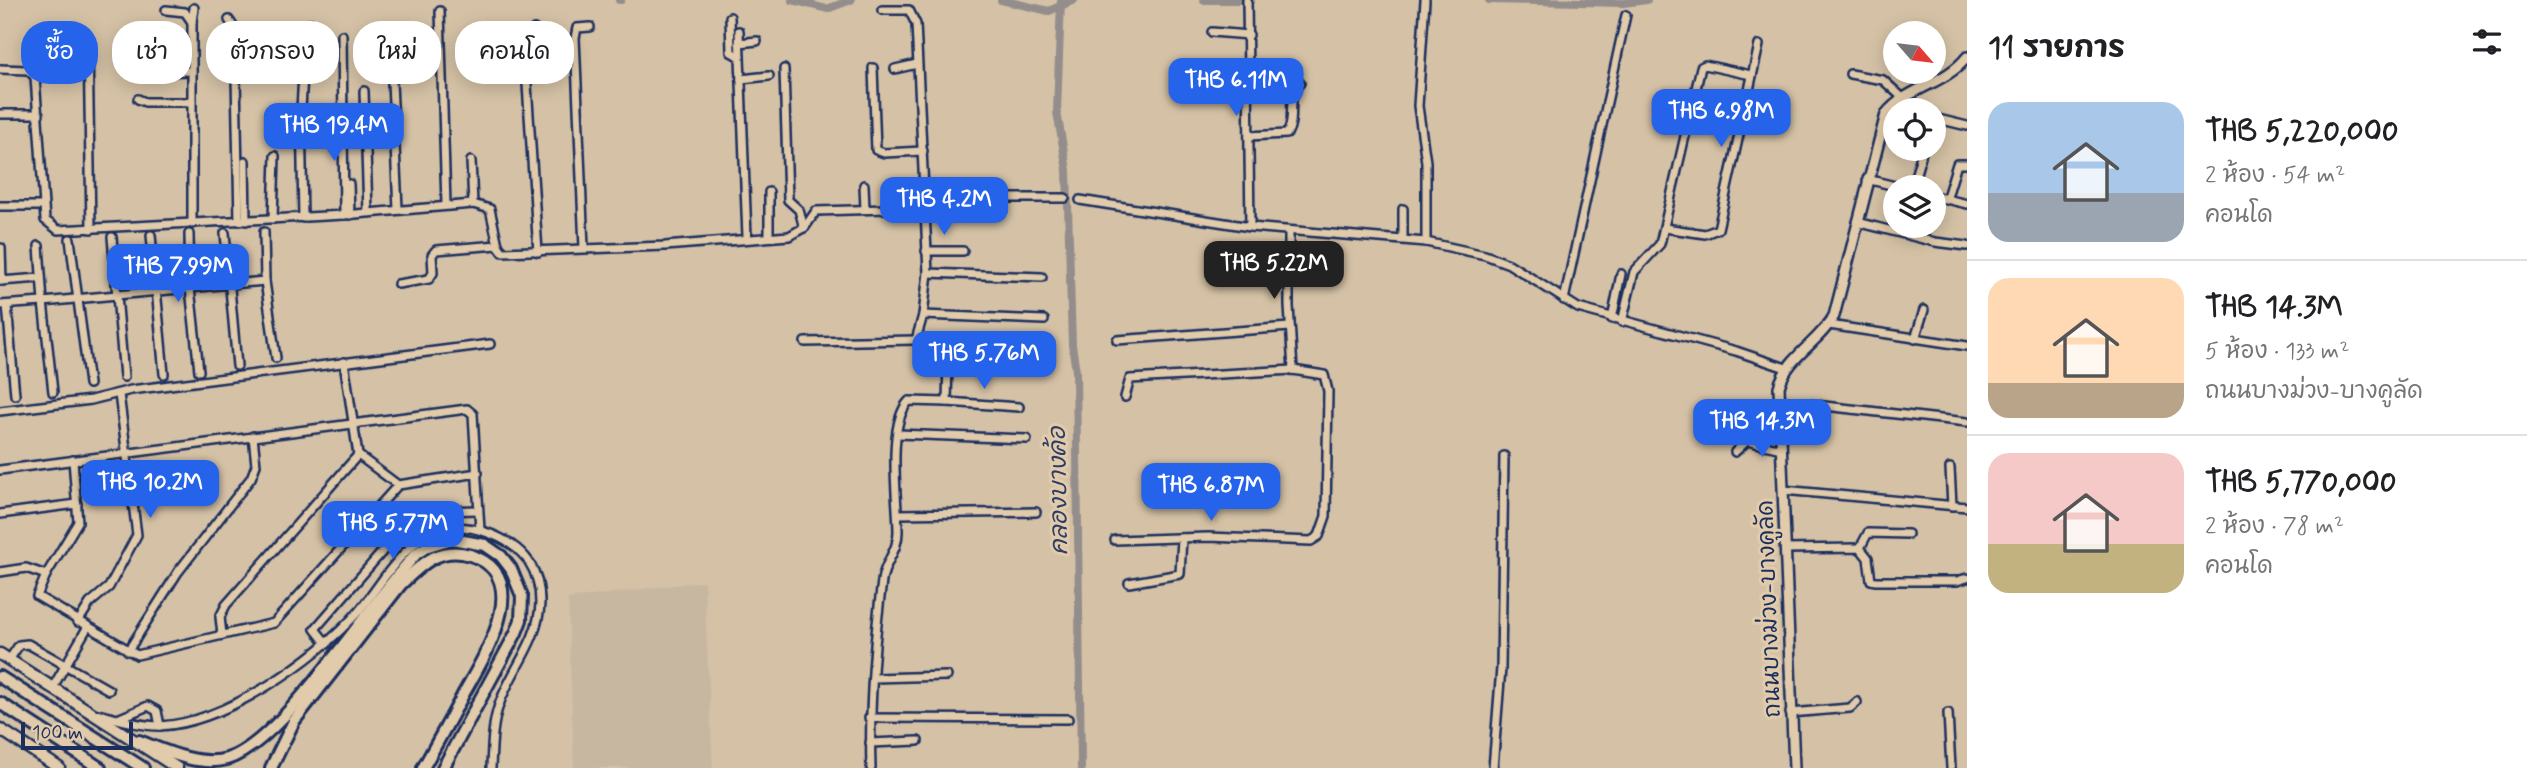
<!DOCTYPE html>
<html lang="th">
<meta charset="utf-8">
<style>
body{margin:0;font-family:Mynerve,"Playpen Sans Thai",sans-serif;background:#f6f6f6;color:#202124;height:100vh;display:flex;flex-direction:column;font-size:26px;white-space:nowrap}
*{box-sizing:border-box;margin:0}
p{font-size:23px;color:#757577}
.icon{flex:none;width:38px;height:38px;fill:none;stroke:currentColor;stroke-width:2;stroke-linecap:round;stroke-linejoin:round}
.map{position:relative;flex:1;overflow:hidden}
.drawer{display:flex;flex-direction:column;background:#fff;width:560px}
.drawer>*{flex:none}
.guide{position:absolute;left:21px;top:21px;width:665px;height:63px;display:flex;gap:14px}
.needle{width:46px;rotate:118deg}
.buttons{position:absolute;left:1883px;top:21px;display:grid;gap:14px}
.buttons a{display:grid;place-items:center;width:63px;height:63px;border-radius:50%;background:#fff;box-shadow:0 4px 18px #0003;font-size:35px}
.scale{position:absolute;left:21px;bottom:18px;width:112px;box-sizing:border-box;padding-left:7px;border:4px solid #1b2f5e;border-top:0;font-size:19px;line-height:24px;white-space:nowrap;color:#1b2f5e;-webkit-text-stroke:5px #e1cbaa;paint-order:stroke}
.price{position:absolute;translate:-50% -60px;padding:0 16px;border-radius:14px;background:#2563eb;color:#fff;font-size:23px;line-height:46px;filter:drop-shadow(0 2px 4px #0008)}
.price::after{content:'';position:absolute;left:50%;top:42px;width:21px;height:16px;margin-left:-10px;background:inherit;clip-path:polygon(0 0,100% 0,50% 100%)}
.price.current{background:#222;color:#fff}
ul{padding:0;list-style:none}
li{display:flex;align-items:center;gap:21px;height:175px;padding:0 21px}
li+li{border-top:2px solid #e0e0e0}
li span{display:grid;place-items:center;flex:none;width:196px;height:140px;border-radius:21px;color:#555}
li>.icon{margin-inline-start:auto}
span .icon{width:84px;height:84px;fill:#fffc;stroke-width:1}
li b{font-size:30px}
h2{display:flex;justify-content:space-between;align-items:center;height:84px;padding:0 21px;font-size:30px}
.pill{padding:0 24px;border-radius:28px;background:#fff;box-shadow:0 4px 18px #0003;font-size:24px;line-height:63px}
.pill.current{background:#2563eb;color:#fff}
main{display:flex;flex:1;min-height:0}
.map>svg:first-child{display:block}
</style>
<main>
<div class="map">
<svg width="1967" height="768" viewBox="0 0 1967 768">
<rect width="100%" height="100%" fill="#d5c2a6"/>
<filter id="ink" filterUnits="userSpaceOnUse"><feTurbulence type="fractalNoise" baseFrequency=".0143" numOctaves="2"/><feDisplacementMap in="SourceGraphic" scale="14" xChannelSelector="R" yChannelSelector="G"/><feConvolveMatrix kernelMatrix="1 2 1 2 8 2 1 2 1" color-interpolation-filters="sRGB"/></filter>
<g filter="url(#ink)">
<polygon fill="#c7b7a1" points="704,581 713,768 574,768 568,599"/>
<g fill="none" stroke-linecap="round" stroke-linejoin="round">
<g stroke="#938d8c" stroke-width="8">
<polyline points="619,0 621,0"/>
<polyline points="792,0 827,9 851,0"/>
<polyline points="1001,0 1049,11 1074,0"/>
<polyline points="1061,0 1057,112 1067,170 1072,345 1076,371 1081,768"/>
<polyline points="1204,0 1251,0"/>
<polyline points="1489,0 1623,3 1647,0"/>
</g>
<defs>
<g id="minor">
<polyline points="1247,0 1250,227"/>
<polyline points="1425,0 1418,106 1426,162 1426,242"/>
<polyline points="166,10 185,12 192,22 192,224"/>
<polyline points="440,11 446,205"/>
<polyline points="730,17 731,52 740,57"/>
<polyline points="229,20 235,29 239,221"/>
<polyline points="192,22 194,8"/>
<polyline points="534,29 525,54 538,252"/>
<polyline points="739,31 747,237"/>
<polyline points="1212,32 1249,35"/>
<polyline points="342,35 344,215"/>
<polyline points="390,40 398,209"/>
<polyline points="88,42 91,229"/>
<polyline points="739,43 757,41"/>
<polyline points="873,68 876,150 884,153 923,151"/>
<polyline points="0,69 28,70 35,77 45,220 58,230 344,215 473,204 490,209 498,245 503,252 665,246 789,236 805,227 816,211 923,208"/>
<polyline points="784,69 788,200 799,210 804,228"/>
<polyline points="895,69 917,64"/>
<polyline points="153,72 192,71"/>
<polyline points="1850,74 1883,80 1904,99"/>
<polyline points="741,79 769,76"/>
<polyline points="364,91 368,212"/>
<polyline points="138,99 145,102 192,102"/>
<polyline points="1892,107 1905,110"/>
<polyline points="0,114 39,114"/>
<polyline points="1934,118 1967,126"/>
<path d="M1249 136 1287 134C1297 117 1285 99 1300 83"/>
<polyline points="245,161 246,221"/>
<polyline points="471,161 473,204"/>
<polyline points="1867,179 1899,187"/>
<polyline points="349,184 350,215"/>
<polyline points="864,185 865,209"/>
<polyline points="1912,187 1923,149"/>
<polyline points="769,192 769,237"/>
<polyline points="1934,196 1967,204"/>
<polyline points="924,198 1065,198"/>
<polyline points="1080,200 1250,227 1426,242 1485,255 1509,264 1578,308 1736,351 1786,368"/>
<polyline points="1946,200 1957,164 1967,164"/>
<polyline points="0,206 43,206"/>
<polyline points="303,218 301,110 305,37 311,23"/>
<polyline points="273,219 275,156"/>
<polyline points="1857,222 1935,242 1967,246"/>
<polyline points="1665,228 1705,234 1718,229 1759,45"/>
<polyline points="1289,231 1289,306 1293,370"/>
<polyline points="264,232 265,281 276,358"/>
<polyline points="225,233 237,366"/>
<polyline points="189,234 190,288 199,371"/>
<polyline points="151,235 164,374"/>
<polyline points="112,237 124,377"/>
<polyline points="70,239 89,384"/>
<polyline points="1403,239 1403,209"/>
<polyline points="39,246 43,302 265,281"/>
<polyline points="1,248 2,281"/>
<polyline points="584,248 575,38 577,28 590,27"/>
<polyline points="926,251 963,251"/>
<polyline points="928,273 1042,277"/>
<polyline points="1275,275 1289,275"/>
<polyline points="0,281 41,278"/>
<polyline points="398,284 429,279 433,273 432,255 436,250 498,245"/>
<polyline points="1564,300 1626,15"/>
<polyline points="0,305 43,302 53,392"/>
<polyline points="7,305 15,395"/>
<polyline points="923,315 1044,320"/>
<polyline points="1612,319 1621,274"/>
<polyline points="1622,322 1634,272 1660,244 1701,67 1705,65 1751,75"/>
<polyline points="1829,325 1967,346"/>
<polyline points="1915,339 1924,310"/>
<polyline points="1117,340 1290,327"/>
<polyline points="805,342 916,340"/>
<polyline points="344,362 358,455 398,485"/>
<polyline points="1780,401 1967,422"/>
<polyline points="947,402 1019,407"/>
<polyline points="0,411 91,400 131,390 490,344"/>
<polyline points="898,434 1027,439"/>
<polyline points="1735,452 1747,441 1782,449"/>
<polyline points="73,460 78,522 46,575 37,596 137,655 274,623 398,485 478,473"/>
<polyline points="1950,468 1952,506"/>
<polyline points="0,470 467,409 473,414 480,530"/>
<polyline points="1783,490 1967,507"/>
<polyline points="0,514 77,504"/>
<polyline points="898,514 1036,512"/>
<polyline points="1115,540 1208,537 1311,541 1319,536 1326,516 1328,391 1324,375 1293,370 1130,379 1125,397"/>
<polyline points="1860,548 1868,533 1908,534"/>
<polyline points="1785,549 1860,548 1868,558 1871,580 1876,581 1957,581 1967,578"/>
<polyline points="0,572 26,568 46,575"/>
<polyline points="1129,583 1180,574 1182,538"/>
<polyline points="78,622 90,603 109,587 137,535 119,394"/>
<polyline points="222,635 220,617 226,605 358,455"/>
<polyline points="327,644 315,629 402,529 441,511 478,510"/>
<polyline points="128,651 178,572 251,478 256,465 253,436"/>
<polyline points="9,660 19,645 28,644 109,690"/>
<polyline points="874,678 947,676"/>
<polyline points="53,687 87,628"/>
<polyline points="1790,713 1850,708 1857,702"/>
<polyline points="1948,713 1951,768"/>
<path d="M98 714C118 719 139 726 160 726 225 723 317 659 358 612 381 585 401 546 434 531 463 519 512 536 529 562 537 574 540 589 540 603 539 641 511 670 499 705 492 725 492 747 491 768"/>
<polyline points="120,718 148,706 157,711 160,726"/>
<polyline points="869,718 1068,719"/>
<polyline points="870,743 918,741"/>
<path d="M871 768C869 706 874 643 882 581 884 562 898 552 898 532 898 500 886 425 909 401L947 402 948 360 923 351 916 340 923 315 928 273 916 24 909 10H882"/>
<polyline points="1493,768 1501,668 1504,456"/>
</g>
<path id="tertiary" d="M1794 768 1779 387C1787 356 1819 343 1834 316L1886 114C1906 88 1946 84 1967 57"/>
<g id="secondary">
<polyline points="0,654 177,768"/>
<polyline points="0,729 59,768"/>
</g>
<g id="primary">
<path d="M139 741C165 751 199 767 227 759 283 742 371 601 417 553L428 546 452 539 485 545 501 556 511 569 522 596 521 620 516 633 443 768"/>
<path d="M271 768 294 721 401 584C421 565 440 545 470 555 536 576 484 657 464 693 451 718 437 743 423 768"/>
</g>
<g id="trunk">
<polyline points="0,677 143,768"/>
<polyline points="0,703 100,768"/>
</g>
</defs>
<use href="#minor" stroke="#1b2f5e" stroke-width="12"/>
<use href="#tertiary" stroke="#1b2f5e" stroke-width="14"/>
<use href="#secondary" stroke="#1b2f5e" stroke-width="15"/>
<use href="#primary" stroke="#1b2f5e" stroke-width="16"/>
<use href="#trunk" stroke="#1b2f5e" stroke-width="16"/>
<use href="#minor" stroke="#e1cbaa" stroke-width="7"/>
<use href="#tertiary" stroke="#e1cbaa" stroke-width="9"/>
<use href="#secondary" stroke="#e1cbaa" stroke-width="10"/>
<use href="#primary" stroke="#e1cbaa" stroke-width="10"/>
<use href="#trunk" stroke="#e1cbaa" stroke-width="10"/>
</g>
</g>
<g text-anchor="middle" stroke-width="6" stroke-linejoin="round" paint-order="stroke">
<g font-size="23" fill="#1b2f5e" stroke="#e1cbaa">
<text transform="translate(1768 609) rotate(-92)" y="8">ถนนบางม่วง-บางคูลัด</text>
</g>
<g font-size="24" font-style="italic" fill="#2d3d65" stroke="#e1cbaa">
<text transform="translate(1058 491) rotate(-91)" y="8">คลองบางค้อ</text>
</g>
</g>
</svg>
<div class="buttons">
<a><svg class="needle" viewBox="-14 -14 28 28"><path d="M0-13l5 13h-10z" fill="#e53935"/><path d="M0 13l5-13h-10z" fill="#757577"/></svg></a>
<a><svg class="icon" aria-label="locate" viewBox="0 0 24 24"><circle cx="12" cy="12" r="6"/><path d="M12 2v4M12 18v4M2 12h4M18 12h4"/></svg></a>
<a><svg class="icon" aria-label="layers" viewBox="0 0 24 24"><path d="M12 4l9 5-9 5-9-5zM3 14l9 5 9-5"/></svg></a>
</div>
<div class="scale">100 m</div>
<b class="price" style="left:1236px;top:118px">THB 6.11M</b>
<b class="price" style="left:1721px;top:149px">THB 6.98M</b>
<b class="price" style="left:334px;top:163px">THB 19.4M</b>
<b class="price" style="left:944px;top:237px">THB 4.2M</b>
<b class="price current" style="left:1274px;top:301px">THB 5.22M</b>
<b class="price" style="left:178px;top:304px">THB 7.99M</b>
<b class="price" style="left:984px;top:391px">THB 5.76M</b>
<b class="price" style="left:1762px;top:459px">THB 14.3M</b>
<b class="price" style="left:150px;top:520px">THB 10.2M</b>
<b class="price" style="left:1211px;top:523px">THB 6.87M</b>
<b class="price" style="left:393px;top:561px">THB 5.77M</b>
<div class="guide">
<a class="pill current">ซื้อ</a>
<a class="pill">เช่า</a>
<a class="pill">ตัวกรอง</a>
<a class="pill">ใหม่</a>
<a class="pill">คอนโด</a>
</div>
</div>
<section class="drawer">
<h2>11 รายการ<svg class="icon" aria-label="filters" viewBox="0 0 24 24"><path d="M4 7h16M4 17h16"/><circle cx="9" cy="7" r="2"/><circle cx="15" cy="17" r="2"/></svg></h2>
<ul>
<li><span style="background:linear-gradient(#a9c7e8 65%,#9aa5b1 0)"><svg class="icon" aria-label="home" viewBox="0 0 24 24"><path d="M3 11l9-7 9 7M6 9v11h12V9"/></svg></span><div><b>THB 5,220,000</b><p>2 ห้อง · 54 m²</p><p>คอนโด</p></div></li>
<li><span style="background:linear-gradient(#ffd9b3 75%,#b9a48a 0)"><svg class="icon" aria-label="home" viewBox="0 0 24 24"><path d="M3 11l9-7 9 7M6 9v11h12V9"/></svg></span><div><b>THB 14.3M</b><p>5 ห้อง · 133 m²</p><p>ถนนบางม่วง-บางคูลัด</p></div></li>
<li><span style="background:linear-gradient(#f6c9c9 65%,#c2b280 0)"><svg class="icon" aria-label="home" viewBox="0 0 24 24"><path d="M3 11l9-7 9 7M6 9v11h12V9"/></svg></span><div><b>THB 5,770,000</b><p>2 ห้อง · 78 m²</p><p>คอนโด</p></div></li>
</ul>
</section>
</main>
